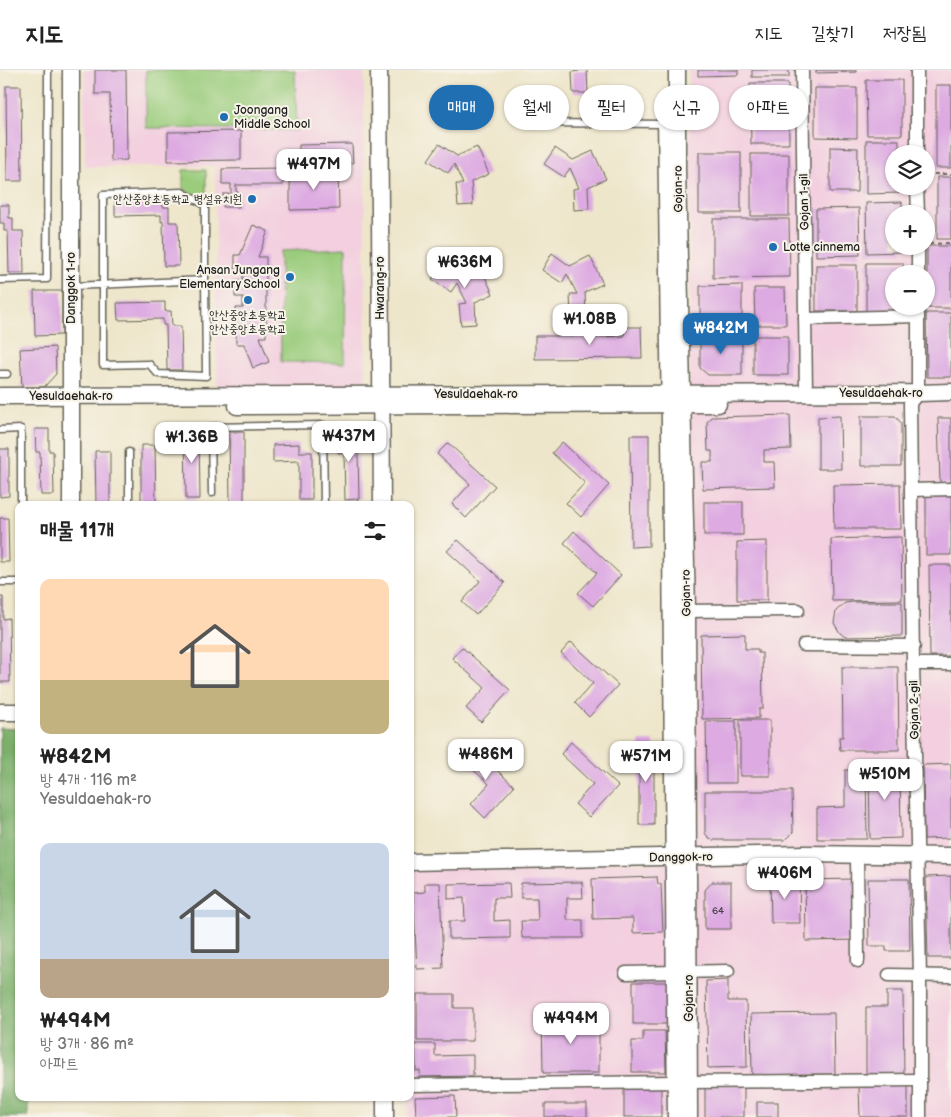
<!DOCTYPE html>
<html lang="ko">
<meta charset="utf-8">
<style>
body{margin:0;font-family:"Balsamiq Sans","Poor Story",sans-serif;background:#f6f6f6;color:#222;height:100vh;display:flex;flex-direction:column;font-size:19px;white-space:nowrap}
*{box-sizing:border-box;margin:0}
p{font-size:16px;color:#767676}
.icon{flex:none;width:28px;height:28px;fill:none;stroke:currentColor;stroke-width:2;stroke-linecap:round;stroke-linejoin:round}
.map{position:relative;flex:1;overflow:hidden}
.details{position:absolute;left:15px;top:431px;width:399px;height:600px;display:flex;flex-direction:column;background:#fff;border-radius:10px;box-shadow:0 1px 4px #0004}
.details>*{flex:none}
.hud{position:absolute;left:429px;top:15px;width:446px;height:45px;display:flex;gap:10px}
.buttons{position:absolute;left:885px;top:75px;display:grid;gap:10px}
.buttons a{display:grid;place-items:center;width:50px;height:50px;border-radius:50%;background:#fff;box-shadow:0 1px 4px #0004;font-size:25px}
.price{position:absolute;translate:-50% -42px;padding:0 11px;border-radius:10px;background:#fff;color:#222;font-size:16px;line-height:32px;filter:drop-shadow(0 1px 2px #0008)}
.price::after{content:'';position:absolute;left:50%;top:30px;width:15px;height:11px;margin-left:-8px;background:inherit;clip-path:polygon(0 0,100% 0,50% 100%)}
.price.selected{background:#1f6fb2;color:#fff}
ul{padding:0;list-style:none}
li{display:grid;align-content:center;gap:10px;height:265px;padding:0 25px}
li span{display:grid;place-items:center;height:155px;border-radius:10px;color:#555}
li>.icon{margin-inline-start:auto}
span .icon{width:90px;height:90px;fill:#fffc;stroke-width:1}
li b{font-size:21px}
h2{display:flex;justify-content:space-between;align-items:center;height:60px;padding:0 25px;font-size:21px}
.chip{padding:0 18px;border-radius:22px;background:#fff;box-shadow:0 1px 4px #0004;font-size:18px;line-height:45px}
.chip.selected{background:#1f6fb2;color:#fff}
header{display:flex;align-items:center;gap:30px;box-sizing:border-box;height:70px;padding:0 25px;background:#fff;border-bottom:1px solid #e0e0e0}
header strong{font-size:24px}
nav{display:flex;gap:28px;margin-inline-start:auto;font-size:18px}
.map>svg:first-child{display:block}
</style>
<header>
<strong>지도</strong>
<nav><a>지도</a><a>길찾기</a><a>저장됨</a></nav>
</header>
<div class="map">
<svg width="951" height="1047" viewBox="0 0 951 1047">
<rect width="100%" height="100%" fill="#f7f3e8"/>
<filter id="ink" filterUnits="userSpaceOnUse"><feTurbulence type="fractalNoise" baseFrequency=".02" numOctaves="2"/><feDisplacementMap in="SourceGraphic" scale="10" xChannelSelector="R" yChannelSelector="G"/><feConvolveMatrix kernelMatrix="1 2 1 2 8 2 1 2 1" color-interpolation-filters="sRGB"/></filter>
<filter id="wash" filterUnits="userSpaceOnUse"><feTurbulence type="fractalNoise" baseFrequency=".0096" numOctaves="4" result="noise"/><feDisplacementMap in="SourceGraphic" scale="20" xChannelSelector="R" yChannelSelector="G"/><feGaussianBlur stdDeviation="1.12" result="paint"/><feColorMatrix in="noise" values="0 0 0 0 0 0 0 0 0 0 0 0 0 0 0 0 0 1.4 0 .05"/><feComposite in="paint" operator="in"/></filter>
<g filter="url(#wash)">
<rect width="100%" height="100%" fill="#eee6ca"/>
<g fill="#f3cfdf" fill-rule="evenodd">
<polygon points="84,0 364,0 366,318 217,319 215,96 85,97"/>
<path d="M689 0H951V1047H408V1028H410V793L692 792ZM894 84H926V116H894ZM894 144H926V176H894ZM894 204H926V236H894Z"/>
</g>
<g fill="#9acc7b" stroke="#5b744c">
<polygon points="146,0 295,0 297,60 146,58"/>
<polygon points="183,100 206,100 206,131 183,119"/>
<polygon points="346,178 345,293 281,292 280,181"/>
</g>
<polygon fill="#7bb06b" stroke="#4c6644" points="0,658 19,659 19,1028 28,1028 28,1047 0,1047"/>
<g id="blocks">
<g fill="#ddaae2">
<polygon points="95,0 126,0 127,90 111,91 110,24 95,24"/>
<polygon points="578,0 587,0 588,23 573,23 572,2 579,1"/>
<polygon points="698,0 738,0 738,5 698,6"/>
<rect x="752" y="0" width="37" height="7"/>
<polygon points="816,0 856,0 856,2 816,3"/>
<polygon points="866,10 902,10 902,65 867,65"/>
<polygon points="750,13 788,13 789,74 751,74"/>
<rect x="936" y="15" width="15" height="83"/>
<polygon points="6,16 21,16 22,111 7,111"/>
<polygon points="815,18 857,18 857,68 815,67"/>
<polygon points="241,61 241,90 168,91 168,62"/>
<polygon points="866,70 899,70 899,84 894,84 894,116 900,116 900,123 866,124"/>
<polygon points="352,74 353,93 299,94 299,75"/>
<polygon points="439,74 457,86 477,77 489,104 471,112 473,135 458,136 456,114 463,114 454,94 448,103 428,90"/>
<polygon points="830,77 858,78 857,122 830,122"/>
<polygon points="555,78 573,90 593,81 606,109 588,117 589,139 574,140 573,119 579,118 570,98 564,107 544,94"/>
<rect x="699" y="82" width="42" height="61"/>
<rect x="751" y="84" width="38" height="62"/>
<polygon points="283,98 283,115 236,115 236,121 239,123 239,137 223,137 223,124 231,124 231,114 222,114 222,99"/>
<polygon points="338,102 339,139 290,140 290,103"/>
<rect x="937" y="107" width="14" height="62"/>
<polygon points="162,128 163,137 169,137 169,152 178,152 179,196 164,196 163,151 161,152 161,145 115,146 115,129"/>
<polygon points="902,132 902,144 894,144 894,176 903,176 903,182 867,183 866,133"/>
<polygon points="0,135 9,135 9,148 13,148 13,161 23,161 24,203 9,203 8,161 4,161 4,153 0,153"/>
<polygon points="859,138 860,185 816,186 816,139"/>
<polygon points="713,149 789,149 790,207 713,208"/>
<polygon points="253,155 268,161 258,187 266,187 266,267 260,267 269,292 253,298 244,274 236,274 236,238 243,238 243,227 235,227 235,211 243,211 243,200 235,200 235,185 240,185"/>
<rect x="927" y="176" width="24" height="62"/>
<polygon points="552,183 570,196 590,186 603,214 585,222 586,245 571,246 570,224 577,224 567,204 562,213 542,200"/>
<polygon points="442,193 460,205 480,196 493,224 475,232 476,254 461,255 459,234 467,233 457,213 451,222 432,209"/>
<polygon points="866,193 903,193 903,204 894,204 894,236 903,236 903,242 866,242"/>
<rect x="816" y="195" width="41" height="46"/>
<polygon points="742,215 742,262 700,262 700,216"/>
<polygon points="754,218 785,218 786,255 755,255"/>
<polygon points="34,221 62,221 62,265 35,266"/>
<polygon points="165,232 165,241 171,241 172,256 181,256 182,300 167,300 166,255 163,255 163,249 118,250 117,233"/>
<polygon points="926,243 951,243 951,307 927,307"/>
<polygon points="624,257 641,257 642,288 535,289 535,266 573,266 573,260 589,260 590,267 624,266"/>
<polygon points="700,265 742,265 742,305 708,305 700,298"/>
<rect x="753" y="266" width="35" height="39"/>
<polygon points="55,277 56,304 44,317 22,317 20,279"/>
<polygon points="790,345 791,379 764,380 764,392 774,392 775,417 703,419 702,392 712,392 712,381 708,381 707,352 711,347"/>
<polygon points="840,346 841,399 818,399 818,347"/>
<polygon points="861,346 895,346 901,353 901,396 861,396"/>
<polygon points="938,348 951,348 951,413 940,413"/>
<polygon points="352,357 353,383 358,383 359,429 345,430 344,383 338,383 338,358"/>
<polygon points="35,359 49,359 49,381 53,381 54,425 41,425 40,382 36,382"/>
<polygon points="185,359 199,359 200,429 186,429"/>
<polygon points="229,362 244,362 244,433 230,433"/>
<polygon points="630,365 649,365 649,476 631,477"/>
<polygon points="562,372 609,415 581,447 566,433 585,413 552,383"/>
<polygon points="448,373 495,416 466,448 452,434 470,414 437,384"/>
<polygon points="299,374 299,382 312,382 312,430 299,430 299,391 273,392 273,375"/>
<polygon points="141,375 155,375 156,435 141,435"/>
<polygon points="0,379 9,379 9,426 0,427"/>
<polygon points="95,381 110,381 110,435 96,435"/>
<polygon points="900,414 901,459 834,459 833,415"/>
<rect x="926" y="424" width="25" height="61"/>
<rect x="704" y="432" width="39" height="33"/>
<polygon points="0,448 8,448 9,492 0,492"/>
<polygon points="574,461 621,505 593,536 578,523 597,503 564,473"/>
<polygon points="901,467 902,530 832,531 831,469"/>
<polygon points="458,470 505,513 476,545 462,532 480,511 447,481"/>
<polygon points="767,471 767,530 737,530 737,472"/>
<polygon points="929,495 951,495 951,586 930,586"/>
<polygon points="0,527 3,527 3,549 9,548 10,612 0,612"/>
<polygon points="852,532 902,532 902,566 845,567 840,563 834,553 836,541 845,533"/>
<polygon points="745,564 745,579 758,579 758,583 762,583 763,639 759,639 759,648 702,649 701,565"/>
<polygon points="571,572 618,615 589,647 575,633 593,613 561,583"/>
<polygon points="462,577 510,620 481,652 466,638 485,618 452,588"/>
<polygon points="842,597 898,597 899,680 840,680 839,667 843,667"/>
<rect x="740" y="650" width="30" height="56"/>
<polygon points="706,651 736,651 736,713 707,713"/>
<rect x="639" y="671" width="15" height="84"/>
<polygon points="571,672 618,716 589,747 575,734 593,714 561,684"/>
<polygon points="467,673 514,716 485,748 471,734 489,714 456,684"/>
<polygon points="869,693 900,693 901,768 870,769"/>
<polygon points="951,694 951,768 924,769 923,695"/>
<polygon points="845,700 866,700 867,769 817,769 817,738 845,737"/>
<polygon points="705,721 792,721 793,762 789,767 784,770 713,770 708,767 705,763"/>
<polygon points="951,806 951,888 928,888 926,807"/>
<polygon points="657,807 658,814 661,814 663,862 633,863 633,848 593,849 592,809"/>
<polygon points="770,808 799,808 800,853 771,853"/>
<polygon points="856,809 857,870 806,871 805,810"/>
<polygon points="868,809 909,809 910,881 886,881 886,876 869,876"/>
<polygon points="582,812 583,828 567,828 567,850 583,850 583,868 522,868 521,851 538,851 537,828 521,828 521,813"/>
<polygon points="712,812 731,812 731,859 705,859 705,820"/>
<polygon points="425,813 440,813 443,898 417,899 413,823 425,822"/>
<polygon points="509,813 510,828 494,828 494,851 510,850 510,868 449,869 449,851 465,851 464,828 448,829 448,814"/>
<polygon points="728,910 728,931 746,931 747,997 708,998 706,911"/>
<polygon points="633,912 668,912 669,954 633,954"/>
<polygon points="887,921 903,921 904,1005 866,1006 866,937 887,937"/>
<polygon points="417,924 454,924 454,938 473,938 473,971 417,971"/>
<polygon points="834,943 835,1004 752,1005 751,944"/>
<polygon points="599,946 599,1003 543,1003 542,947"/>
<polygon points="643,961 665,961 666,1002 632,1002 632,971 643,971"/>
<polygon points="415,974 435,974 435,986 473,985 473,1006 420,1007 420,1000 416,1001"/>
<rect x="705" y="1015" width="39" height="32"/>
<rect x="624" y="1016" width="37" height="31"/>
<polygon points="859,1016 908,1016 908,1047 860,1047"/>
<polygon points="455,1026 456,1047 416,1047 415,1027"/>
<rect x="757" y="1032" width="21" height="15"/>
<rect x="545" y="1034" width="42" height="13"/>
</g>
</g>
</g>
<g filter="url(#ink)">
<use href="#blocks" fill-opacity="0" stroke="#666359" stroke-width="1"/>
<g fill="none" stroke-linecap="round" stroke-linejoin="round">
<defs>
<g id="lane">
<polyline points="536,53 666,54"/>
<polyline points="0,210 47,209 48,0"/>
<polyline points="73,216 205,210 205,135 182,122 103,125 103,295 149,294 158,304 206,306 205,210"/>
<polyline points="0,304 7,304"/>
<polyline points="0,360 21,359 21,435"/>
<polyline points="212,423 211,357 323,355 324,435"/>
<polyline points="129,435 129,382"/>
<polyline points="0,512 19,512"/>
</g>
<g id="street">
<polyline points="802,0 806,323"/>
<polyline points="917,0 917,84"/>
<polyline points="917,116 918,144"/>
<polyline points="918,176 918,204"/>
<polyline points="918,236 918,323 910,333 913,594 920,906 920,1047"/>
<polyline points="805,249 918,246"/>
<polyline points="911,420 951,419"/>
<polyline points="678,541 798,540"/>
<polyline points="804,575 914,576"/>
<polyline points="913,594 951,594"/>
<polyline points="857,785 858,891"/>
<polyline points="626,903 728,901"/>
<polyline points="889,905 951,906"/>
<polyline points="689,1012 920,1010"/>
<polyline points="410,1015 676,1012"/>
</g>
<g id="secondary">
<polyline points="71,0 71,435"/>
<polyline points="379,0 382,435"/>
<polyline points="677,0 677,100 687,541 689,1047"/>
<polyline points="666,45 670,356 676,1047"/>
<polyline points="0,326 918,323 951,322"/>
<polyline points="237,336 718,334"/>
<polyline points="0,642 19,642"/>
<polyline points="410,792 805,784 951,786"/>
<polyline points="385,1028 385,1047"/>
</g>
</defs>
<use href="#lane" stroke="#666359" stroke-width="9"/>
<use href="#street" stroke="#666359" stroke-width="15"/>
<use href="#secondary" stroke="#666359" stroke-width="19"/>
<g stroke="#666359" stroke-width="2" stroke-dasharray="4 4" stroke-linecap="butt">
<polyline points="926,104 951,104"/>
<polyline points="929,174 951,173"/>
</g>
<use href="#lane" stroke="#fff" stroke-width="6"/>
<use href="#street" stroke="#fff" stroke-width="12"/>
<use href="#secondary" stroke="#fff" stroke-width="16"/>
</g>
</g>
<g fill="#1f6fb2" stroke="#f7f3e8" stroke-width="2">
<circle cx="224" cy="47" r="5"/>
<circle cx="252" cy="129" r="5"/>
<circle cx="773" cy="177" r="5"/>
<circle cx="290" cy="207" r="5"/>
<circle cx="248" cy="230" r="5"/>
</g>
<g text-anchor="middle" stroke-width="4" stroke-linejoin="round" paint-order="stroke">
<g font-size="10" fill="#4c404e">
<text x="718" y="844">64</text>
</g>
<g font-size="12" fill="#1c1c1c" stroke="#f7f3e8" text-anchor="start">
<text x="234" y="44">Joongang<tspan x="234" dy="14">Middle School</tspan></text>
<text x="242" y="133" text-anchor="end">안산중앙초등학교 병설유치원</text>
<text x="783" y="181">Lotte cinnema</text>
<text x="280" y="204" text-anchor="end">Ansan Jungang<tspan x="280" dy="14">Elementary School</tspan></text>
<text x="248" y="249" text-anchor="middle">안산중앙초등학교<tspan x="248" dy="14">안산중앙초등학교</tspan></text>
</g>
<g font-size="12" fill="#1c1c1c" stroke="#f7f3e8">
<text transform="translate(678 119) rotate(-91)" y="4">Gojan-ro</text>
<text transform="translate(804 132) rotate(-91)" y="4">Gojan 1-gil</text>
<text transform="translate(71 218) rotate(-90)" y="4">Danggok 1-ro</text>
<text transform="translate(380 218) rotate(-90)" y="4">Hwarang-ro</text>
<text x="881" y="327">Yesuldaehak-ro</text>
<text x="476" y="328">Yesuldaehak-ro</text>
<text x="71" y="330">Yesuldaehak-ro</text>
<text transform="translate(686 523) rotate(-91)" y="4">Gojan-ro</text>
<text transform="translate(914 640) rotate(-91)" y="4">Gojan 2-gil</text>
<text transform="translate(681 787) rotate(-1)" y="4">Danggok-ro</text>
<text transform="translate(689 928) rotate(-90)" y="4">Gojan-ro</text>
</g>
</g>
</svg>
<div class="buttons">
<a><svg class="icon" aria-label="layers" viewBox="0 0 24 24"><path d="M12 4l9 5-9 5-9-5zM3 14l9 5 9-5"/></svg></a>
<a>+</a>
<a>−</a>
</div>
<b class="price" style="left:314px;top:121px">₩497M</b>
<b class="price" style="left:465px;top:219px">₩636M</b>
<b class="price" style="left:590px;top:276px">₩1.08B</b>
<b class="price selected" style="left:721px;top:285px">₩842M</b>
<b class="price" style="left:349px;top:393px">₩437M</b>
<b class="price" style="left:192px;top:394px">₩1.36B</b>
<b class="price" style="left:486px;top:711px">₩486M</b>
<b class="price" style="left:646px;top:713px">₩571M</b>
<b class="price" style="left:885px;top:731px">₩510M</b>
<b class="price" style="left:785px;top:830px">₩406M</b>
<b class="price" style="left:571px;top:975px">₩494M</b>
<div class="hud">
<a class="chip selected">매매</a>
<a class="chip">월세</a>
<a class="chip">필터</a>
<a class="chip">신규</a>
<a class="chip">아파트</a>
</div>
<section class="details">
<h2>매물 11개<svg class="icon" aria-label="filters" viewBox="0 0 24 24"><path d="M4 7h16M4 17h16"/><circle cx="9" cy="7" r="2"/><circle cx="15" cy="17" r="2"/></svg></h2>
<ul>
<li><span style="background:linear-gradient(#ffd9b3 65%,#c2b280 0)"><svg class="icon" aria-label="home" viewBox="0 0 24 24"><path d="M3 11l9-7 9 7M6 9v11h12V9"/></svg></span><div><b>₩842M</b><p>방 4개 · 116 m²</p><p>Yesuldaehak-ro</p></div></li>
<li><span style="background:linear-gradient(#c9d6e8 75%,#b9a48a 0)"><svg class="icon" aria-label="home" viewBox="0 0 24 24"><path d="M3 11l9-7 9 7M6 9v11h12V9"/></svg></span><div><b>₩494M</b><p>방 3개 · 86 m²</p><p>아파트</p></div></li>
</ul>
</section>
</div>
